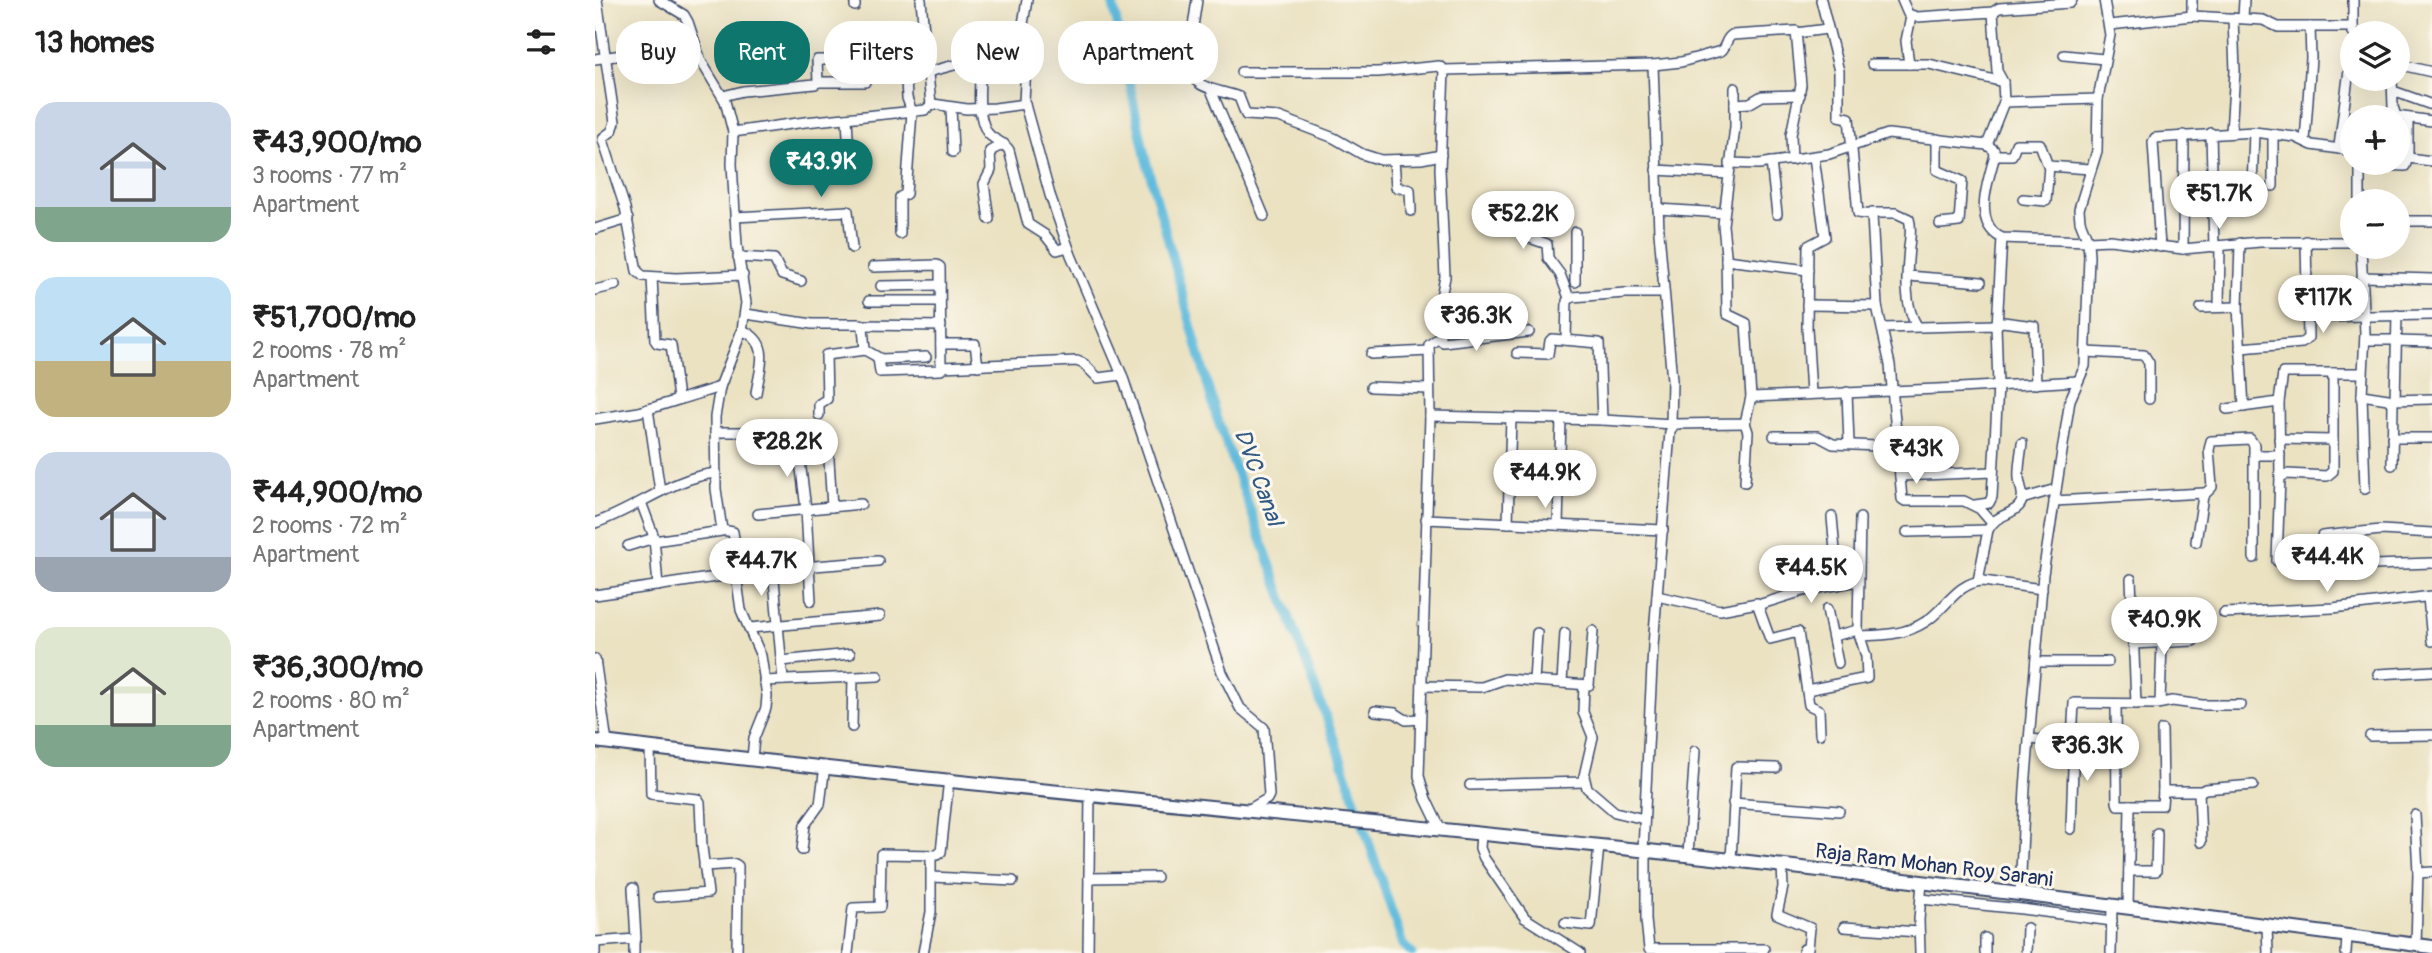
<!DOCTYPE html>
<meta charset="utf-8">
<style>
body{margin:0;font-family:Pangolin,sans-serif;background:#f2f2f2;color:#222;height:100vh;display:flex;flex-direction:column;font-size:26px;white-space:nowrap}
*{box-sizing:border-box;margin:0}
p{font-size:23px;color:#767676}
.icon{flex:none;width:38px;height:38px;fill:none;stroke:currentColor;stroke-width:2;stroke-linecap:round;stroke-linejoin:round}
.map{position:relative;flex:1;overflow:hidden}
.side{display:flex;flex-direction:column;background:#fff;width:595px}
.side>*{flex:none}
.hud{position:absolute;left:21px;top:21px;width:665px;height:63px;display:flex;gap:14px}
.fabs{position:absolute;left:1745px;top:21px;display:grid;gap:14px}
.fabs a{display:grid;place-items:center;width:70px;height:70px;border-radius:50%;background:#fff;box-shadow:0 7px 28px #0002;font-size:35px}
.price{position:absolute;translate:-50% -60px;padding:0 16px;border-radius:24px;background:#fff;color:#222;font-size:23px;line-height:46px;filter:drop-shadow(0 2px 4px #0008)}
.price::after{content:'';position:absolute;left:50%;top:42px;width:21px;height:16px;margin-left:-10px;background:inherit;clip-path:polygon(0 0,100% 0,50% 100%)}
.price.selected{background:#0f766e;color:#fff}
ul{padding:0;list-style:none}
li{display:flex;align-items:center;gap:21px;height:175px;padding:0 35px}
li span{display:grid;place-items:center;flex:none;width:196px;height:140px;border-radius:21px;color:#555}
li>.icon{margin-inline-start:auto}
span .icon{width:84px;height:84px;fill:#fffc;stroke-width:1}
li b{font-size:30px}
h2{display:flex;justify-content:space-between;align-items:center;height:84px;padding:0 35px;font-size:30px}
.tag{padding:0 24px;border-radius:28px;background:#fff;box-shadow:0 7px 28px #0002;font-size:24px;line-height:63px}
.tag.selected{background:#0f766e;color:#fff}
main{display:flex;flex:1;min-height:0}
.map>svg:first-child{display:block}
</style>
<main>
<section class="side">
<h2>13 homes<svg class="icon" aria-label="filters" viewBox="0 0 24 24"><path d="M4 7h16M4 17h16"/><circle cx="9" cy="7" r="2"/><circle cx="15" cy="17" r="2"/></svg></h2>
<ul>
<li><span style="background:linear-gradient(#c9d6e8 75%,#7fa58c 0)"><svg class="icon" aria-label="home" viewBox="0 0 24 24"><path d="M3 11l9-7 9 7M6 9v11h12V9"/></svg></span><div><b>₹43,900/mo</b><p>3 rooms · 77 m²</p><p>Apartment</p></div></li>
<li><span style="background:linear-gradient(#bfe0f5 60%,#c2b280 0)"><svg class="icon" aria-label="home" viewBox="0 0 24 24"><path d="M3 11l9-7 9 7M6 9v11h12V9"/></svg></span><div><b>₹51,700/mo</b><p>2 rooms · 78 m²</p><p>Apartment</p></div></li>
<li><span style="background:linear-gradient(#c9d6e8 75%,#9aa5b1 0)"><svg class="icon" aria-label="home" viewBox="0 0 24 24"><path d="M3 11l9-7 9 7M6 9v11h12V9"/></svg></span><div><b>₹44,900/mo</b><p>2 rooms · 72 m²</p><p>Apartment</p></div></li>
<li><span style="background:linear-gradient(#dfe7d0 70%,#7fa58c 0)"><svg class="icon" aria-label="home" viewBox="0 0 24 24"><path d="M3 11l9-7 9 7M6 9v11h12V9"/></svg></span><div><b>₹36,300/mo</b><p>2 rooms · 80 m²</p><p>Apartment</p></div></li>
</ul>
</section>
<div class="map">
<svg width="1837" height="953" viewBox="0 0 1837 953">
<rect width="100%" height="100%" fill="#fbf7ec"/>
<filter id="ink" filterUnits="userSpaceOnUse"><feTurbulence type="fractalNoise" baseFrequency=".0143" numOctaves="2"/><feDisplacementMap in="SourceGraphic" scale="14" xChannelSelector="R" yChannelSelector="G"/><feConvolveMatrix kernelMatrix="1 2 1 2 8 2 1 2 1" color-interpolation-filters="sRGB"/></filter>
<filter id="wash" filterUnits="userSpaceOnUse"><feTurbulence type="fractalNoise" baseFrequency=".00686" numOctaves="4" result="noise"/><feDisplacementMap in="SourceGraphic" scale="28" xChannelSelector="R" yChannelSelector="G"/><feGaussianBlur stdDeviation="1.57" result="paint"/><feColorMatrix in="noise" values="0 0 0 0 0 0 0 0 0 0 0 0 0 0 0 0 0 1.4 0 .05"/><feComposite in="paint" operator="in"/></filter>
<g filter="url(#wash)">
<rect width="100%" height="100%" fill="#ebe2c2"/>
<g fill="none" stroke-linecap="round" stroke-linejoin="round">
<polyline stroke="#60bbdd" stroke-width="9" points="517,0 551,160 621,416 746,758 808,945 817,953"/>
</g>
</g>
<g filter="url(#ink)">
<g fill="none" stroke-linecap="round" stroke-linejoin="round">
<defs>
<g id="street">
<polyline points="2,0 20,122 17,131 9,137 8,140 30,208 42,271 48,276 81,278 148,275"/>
<polyline points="260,0 260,6"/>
<polyline points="326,0 336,105"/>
<polyline points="432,0 428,24 431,66 429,101 455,195 476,255 527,375 627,672 645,708 669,728 674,795 672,799 653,810"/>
<path d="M602 0 592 66C599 91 624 89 644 97L651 115 684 117 739 138 767 154 786 160 826 159 846 155"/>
<polyline points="1226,0 1244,71 1244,116 1254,118 1263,213 1277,215 1282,306 1295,365 1307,499 1310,501 1369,501 1385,509 1397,523"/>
<polyline points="1398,12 1404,8 1475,3 1477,0"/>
<polyline points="1597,16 1597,0"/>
<polyline points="1648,18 1649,0"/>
<polyline points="1515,25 1597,16 1668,20 1683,27 1758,27"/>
<polyline points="1201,33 1232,29"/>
<polyline points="1758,33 1758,0"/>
<polyline points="1757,47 1744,146 1745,149 1757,150"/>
<polyline points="1469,55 1509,59"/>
<path d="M386 58C386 80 380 112 392 132 397 140 408 141 414 150L433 224 450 235 462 250 473 247"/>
<polyline points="0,59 100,44"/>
<polyline points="1277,64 1334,64 1408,82"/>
<polyline points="1314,64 1311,41 1316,17"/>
<polyline points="1802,64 1837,72"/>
<path d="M1058 65 1086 62 1126 51C1132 46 1130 39 1137 35L1201 31 1206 85 1196 135 1197 160"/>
<polyline points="333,72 386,58 388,52 430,51"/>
<polyline points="646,72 783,72 844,66 849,70"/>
<polyline points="1797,79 1798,107 1801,116 1837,121"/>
<polyline points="223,82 270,82"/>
<polyline points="616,90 669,216"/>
<polyline points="1798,91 1837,105"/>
<polyline points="128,96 148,91 220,84 223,82 222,60 258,60 281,51"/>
<polyline points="1409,102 1503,99"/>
<polyline points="1140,104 1155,103 1167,96 1205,95"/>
<polyline points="356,108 358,152"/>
<polyline points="252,118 255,174"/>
<polyline points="138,132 210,122 330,110 338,104 372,109 400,108 430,104"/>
<polyline points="1636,132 1640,71 1638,18"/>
<polyline points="1616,133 1619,247"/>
<polyline points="1342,139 1342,170 1367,181 1364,222 1345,224"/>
<polyline points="1710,141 1716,58 1715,27"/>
<path d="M1392 145 1399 150 1400 155C1394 179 1376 223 1407 238L1493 241 1515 240 1588 249 1665 242H1757"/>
<polyline points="1400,155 1417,155 1421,144 1445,144 1453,166 1495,169"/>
<polyline points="1813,158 1837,161"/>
<polyline points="799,160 801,187 815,190 816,211"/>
<polyline points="1176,162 1182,214"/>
<polyline points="1135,163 1164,164 1234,154 1293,134 1392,145 1409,102 1408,82 1402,71 1398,12 1322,17 1313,14 1307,0"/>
<polyline points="1765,163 1765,201"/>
<polyline points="1765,164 1810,166 1813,158 1813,118"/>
<polyline points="1061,170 1134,174"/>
<polyline points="1678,186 1678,134"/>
<polyline points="1657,188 1659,132"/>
<polyline points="1428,199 1451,201 1454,166"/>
<polyline points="1063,209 1128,213"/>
<path d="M1277 213H1301L1314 219C1317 228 1315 238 1314 247 1312 272 1308 304 1322 326"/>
<polyline points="140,217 253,211 257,248"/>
<polyline points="394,219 389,184 396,170 395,151 409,144"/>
<polyline points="1802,221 1837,221"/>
<polyline points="0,229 33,219"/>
<polyline points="930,230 932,237 952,244 953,258 965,274 974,298"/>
<polyline points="305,234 305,197 311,194 317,112 312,98 310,62"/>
<polyline points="1645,243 1643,307 1649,407"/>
<polyline points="1565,247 1558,142 1560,138 1659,132 1700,137 1717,145 1745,149"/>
<polyline points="1766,247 1770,333 1767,395 1770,489"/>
<polyline points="1588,249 1589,135"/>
<polyline points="143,257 179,259 187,275 206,281"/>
<polyline points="1131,260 1213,270"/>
<polyline points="278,267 342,265 345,267 346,370 285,372 283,358"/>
<polyline points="1313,276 1386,282"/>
<polyline points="57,277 60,340 62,343 76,345 83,398"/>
<polyline points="1767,277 1837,279"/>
<polyline points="980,282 980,232"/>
<polyline points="286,286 345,285"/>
<polyline points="0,290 21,285"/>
<polyline points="274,301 345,301"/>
<polyline points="1212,305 1282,306"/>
<polyline points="1624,307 1625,246"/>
<polyline points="1606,308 1643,307"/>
<polyline points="151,314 217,324 266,324 268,327 270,350 286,359 331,357"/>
<polyline points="1713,317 1837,315"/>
<polyline points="1400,324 1408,322 1439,326 1441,384"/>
<polyline points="267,325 346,326"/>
<polyline points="1402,326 1407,238"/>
<polyline points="1288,328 1401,325 1403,386 1397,497 1394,503 1380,505"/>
<path d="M147 330C177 343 165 367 161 393"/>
<polyline points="843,339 848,342 934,332"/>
<polyline points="971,340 972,301 977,297 1030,293 1068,293"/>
<polyline points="1770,340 1801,340"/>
<polyline points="1801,341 1837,342"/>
<polyline points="346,344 380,344 383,366"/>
<polyline points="1645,348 1707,343 1713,338 1711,241"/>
<polyline points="1491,352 1549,355 1554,363 1554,399"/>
<polyline points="922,353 953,354 955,341 957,339 1004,343 1007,420"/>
<polyline points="776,354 834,351"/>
<polyline points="347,367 482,361 489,364 503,378 527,375"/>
<polyline points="776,387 834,389"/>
<polyline points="1252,392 1254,444"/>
<polyline points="1216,393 1212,328 1213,246 1230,237 1219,157"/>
<polyline points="1767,395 1793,399 1798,403 1797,465"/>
<polyline points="1156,397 1365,388 1483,381"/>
<polyline points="1796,400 1837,399"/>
<polyline points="1800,400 1802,315"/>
<polyline points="53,409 65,491"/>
<polyline points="1632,409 1684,402"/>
<polyline points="224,415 224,404 232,399 231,355 270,350"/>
<polyline points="835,416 1007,420 1079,424"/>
<polyline points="0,419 44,412 125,387"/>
<polyline points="1150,423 1153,432 1150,482"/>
<polyline points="120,432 193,432"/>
<polyline points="1179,436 1223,436 1238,444 1303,447"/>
<polyline points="1797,438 1837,438"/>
<polyline points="1684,439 1738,440"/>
<polyline points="203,445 211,509 216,601"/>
<polyline points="233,445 237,507"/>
<polyline points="1659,455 1685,455"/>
<polyline points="1305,476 1398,472"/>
<polyline points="1685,477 1684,402 1688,373 1767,373"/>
<polyline points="1427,499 1461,489"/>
<polyline points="1459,501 1609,493"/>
<polyline points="46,502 59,537 63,586"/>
<polyline points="163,514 266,504"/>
<polyline points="1237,517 1243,585"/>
<polyline points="831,519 1068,530"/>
<path d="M0 523C42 509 76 478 121 473"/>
<polyline points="913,523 916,418"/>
<polyline points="963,525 966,419"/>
<polyline points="1312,532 1393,530"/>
<polyline points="1727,536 1786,530 1837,533"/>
<polyline points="59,541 127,531"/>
<polyline points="1601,542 1608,496 1617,487 1614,450 1616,441 1655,439 1659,445 1659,558"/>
<polyline points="33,546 59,538"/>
<polyline points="1682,561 1685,477 1692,474 1732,476 1738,471 1738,373"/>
<polyline points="1720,567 1837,563"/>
<polyline points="178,569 188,680"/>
<polyline points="144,572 283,561"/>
<polyline points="141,574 146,610 166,656 172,696 171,708 159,738 157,758"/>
<polyline points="1536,579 1541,704"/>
<path d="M1383 581 1393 530C1402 513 1414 517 1424 506 1431 498 1425 487 1424 478 1423 467 1426 455 1427 443"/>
<polyline points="0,595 141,574 144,572 138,532 127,530 121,489 120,417 125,387 147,330 151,303 142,246 137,164 138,132 130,101 106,61 93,22 89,15 64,0"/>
<polyline points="1062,596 1125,610 1162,603 1175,639 1203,632 1214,705 1224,710 1225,734"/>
<polyline points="1833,597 1837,641"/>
<polyline points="1163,605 1208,591 1263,581"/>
<polyline points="1232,609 1243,663"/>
<polyline points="1629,613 1738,608 1837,596"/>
<polyline points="155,628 285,616"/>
<polyline points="1238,636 1263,630"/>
<path d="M1265 636C1288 635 1310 635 1330 622 1350 610 1362 582 1388 581L1447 589"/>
<polyline points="1538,644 1598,641"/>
<polyline points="0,659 12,743"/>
<polyline points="186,661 255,654"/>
<polyline points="1441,662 1513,662"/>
<polyline points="1783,674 1837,671"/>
<polyline points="169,681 283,676"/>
<polyline points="939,681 942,633"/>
<polyline points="967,683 970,633"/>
<polyline points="989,685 988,712 998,737 989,776 992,788 1020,812 1049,819"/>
<polyline points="827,686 887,687 910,679 994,685 998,631"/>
<polyline points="1212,690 1272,678 1271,656 1263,630 1265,518"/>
<polyline points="1565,703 1567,643"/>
<polyline points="1521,704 1522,802 1523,805 1535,805 1533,908"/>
<polyline points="780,711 800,713 811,720 825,719"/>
<polyline points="257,727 258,677"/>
<polyline points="1567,730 1568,792"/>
<polyline points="1775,736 1837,735"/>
<polyline points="1434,739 1470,742 1477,741 1479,703 1562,704 1577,701 1607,705 1646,705"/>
<polyline points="55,747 56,794 103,799 105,802 107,847 113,893 63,897"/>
<polyline points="875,785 990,782"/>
<polyline points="1605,792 1610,789 1658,785"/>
<polyline points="1138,803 1244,811"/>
<polyline points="1535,805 1567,805 1568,791 1604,791 1606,842"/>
<polyline points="1820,815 1823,873 1821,945"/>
<polyline points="1476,829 1479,737"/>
<polyline points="846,830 831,799 824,776 835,416 834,345 845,337 846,297 850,277 845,169 849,70 1058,65 1064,232 1077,380 1076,424"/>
<polyline points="886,834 885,848 889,858 930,918 985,953"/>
<polyline points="207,850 210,825 225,804 230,766"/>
<polyline points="1048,850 1058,646 1075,432 1079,424 1150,423 1156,397 1151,323 1132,314 1131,254 1128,225 1140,127 1140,88"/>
<polyline points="1051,850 1051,920 1054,949 1169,949"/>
<polyline points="1093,855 1100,751"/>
<polyline points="1136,860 1141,767 1181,768"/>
<polyline points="109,866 140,864 143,866 142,953"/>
<polyline points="1187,866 1188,887 1182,914 1215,928 1213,948 1209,949 1208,953"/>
<polyline points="1534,871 1561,871 1562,833"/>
<polyline points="1823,873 1837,872"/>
<polyline points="337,877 418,881"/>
<polyline points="494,878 561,877"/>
<polyline points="1425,894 1430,788 1448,574 1475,400 1490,366 1494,256 1493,241 1485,221 1484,209 1502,151 1503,99 1515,35 1509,0"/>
<polyline points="1326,899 1427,909 1517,921"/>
<polyline points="970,923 996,926 1004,846"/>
<polyline points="1672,926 1673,953"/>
<polyline points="1249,927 1324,932"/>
<polyline points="39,940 39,953"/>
<polyline points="0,942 41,939 38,888"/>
<polyline points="0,942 0,953"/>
<polyline points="253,953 258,908 285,907 286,854 342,855 346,852 354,779"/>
<polyline points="328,953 336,912 336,855"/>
<polyline points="493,953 495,794"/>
<polyline points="1325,953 1324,920 1327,882"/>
<polyline points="1390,953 1390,938"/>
<polyline points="1431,953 1432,928"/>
<polyline points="1516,953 1517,906"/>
<polyline points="1751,953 1752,936"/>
</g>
<path id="secondary" d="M0 741C347 784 696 813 1044 850 1309 878 1573 912 1837 947"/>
</defs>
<use href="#street" stroke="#3a4a6d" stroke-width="12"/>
<use href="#secondary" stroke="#3a4a6d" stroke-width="16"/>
<use href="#street" stroke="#fff" stroke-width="9"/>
<use href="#secondary" stroke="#fff" stroke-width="12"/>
</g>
</g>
<g text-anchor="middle" stroke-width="6" stroke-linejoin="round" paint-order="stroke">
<g font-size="21" fill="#1b2f5e" stroke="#fbf7ec">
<text transform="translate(1339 865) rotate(7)" y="7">Raja Ram Mohan Roy Sarani</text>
</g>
<g font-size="23" font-style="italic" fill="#305984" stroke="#fbf7ec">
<text transform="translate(664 477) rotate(70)" y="8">DVC Canal</text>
</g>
</g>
</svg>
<div class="fabs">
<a><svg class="icon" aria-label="layers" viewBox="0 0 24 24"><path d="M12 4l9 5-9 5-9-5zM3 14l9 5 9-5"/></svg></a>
<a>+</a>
<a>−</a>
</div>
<b class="price selected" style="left:226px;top:199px">₹43.9K</b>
<b class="price" style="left:1624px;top:231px">₹51.7K</b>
<b class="price" style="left:928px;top:251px">₹52.2K</b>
<b class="price" style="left:1728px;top:335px">₹117K</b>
<b class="price" style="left:881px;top:353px">₹36.3K</b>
<b class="price" style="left:192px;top:479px">₹28.2K</b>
<b class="price" style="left:1321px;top:486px">₹43K</b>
<b class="price" style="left:950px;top:510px">₹44.9K</b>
<b class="price" style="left:1732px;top:594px">₹44.4K</b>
<b class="price" style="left:166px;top:598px">₹44.7K</b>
<b class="price" style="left:1216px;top:605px">₹44.5K</b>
<b class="price" style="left:1569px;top:657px">₹40.9K</b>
<b class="price" style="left:1492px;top:783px">₹36.3K</b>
<div class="hud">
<a class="tag">Buy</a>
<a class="tag selected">Rent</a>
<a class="tag">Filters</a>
<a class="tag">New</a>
<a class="tag">Apartment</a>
</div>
</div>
</main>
